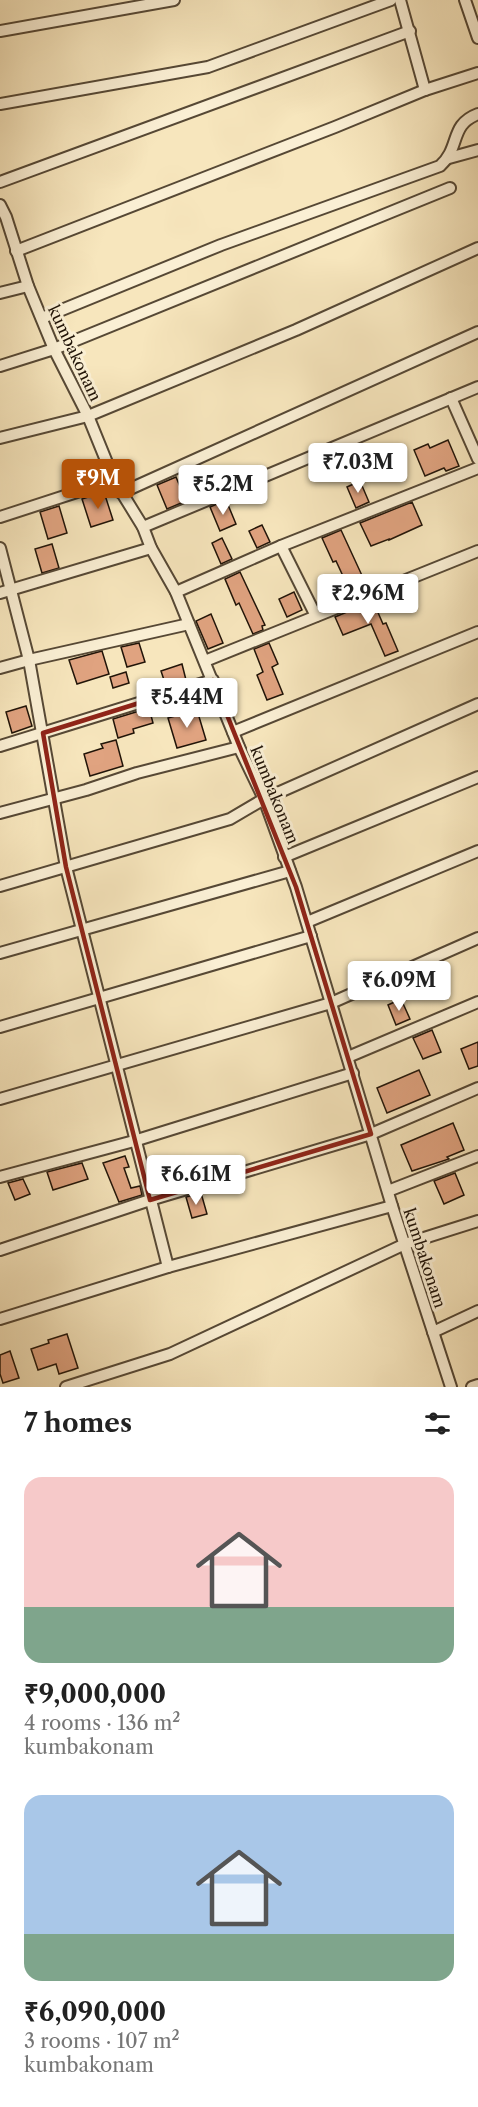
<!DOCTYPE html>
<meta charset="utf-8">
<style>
body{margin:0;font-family:"Libre Caslon Text",serif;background:#f6f6f6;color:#222;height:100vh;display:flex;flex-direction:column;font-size:22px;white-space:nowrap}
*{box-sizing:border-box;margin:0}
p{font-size:20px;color:#767676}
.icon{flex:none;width:33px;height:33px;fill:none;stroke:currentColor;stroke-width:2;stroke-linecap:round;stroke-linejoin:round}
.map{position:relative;height:1387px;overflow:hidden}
.drawer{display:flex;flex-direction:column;background:#fff;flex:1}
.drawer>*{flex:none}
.price{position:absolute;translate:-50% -51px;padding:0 14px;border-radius:6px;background:#fff;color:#222;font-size:20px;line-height:39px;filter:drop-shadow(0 2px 3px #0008)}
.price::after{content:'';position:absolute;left:50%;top:36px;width:18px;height:14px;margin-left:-9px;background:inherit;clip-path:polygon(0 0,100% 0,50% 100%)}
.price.active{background:#b45309;color:#fff}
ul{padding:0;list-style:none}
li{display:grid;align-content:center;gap:12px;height:318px;padding:0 24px}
li span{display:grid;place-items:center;height:186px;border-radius:18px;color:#555}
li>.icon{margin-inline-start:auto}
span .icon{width:108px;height:108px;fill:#fffc;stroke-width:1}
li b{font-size:26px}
h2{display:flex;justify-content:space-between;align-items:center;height:72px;padding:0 24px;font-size:26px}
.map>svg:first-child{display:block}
</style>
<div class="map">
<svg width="478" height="1387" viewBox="0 0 478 1387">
<rect width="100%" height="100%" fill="#f7e6bd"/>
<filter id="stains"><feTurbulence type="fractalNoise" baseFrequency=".00333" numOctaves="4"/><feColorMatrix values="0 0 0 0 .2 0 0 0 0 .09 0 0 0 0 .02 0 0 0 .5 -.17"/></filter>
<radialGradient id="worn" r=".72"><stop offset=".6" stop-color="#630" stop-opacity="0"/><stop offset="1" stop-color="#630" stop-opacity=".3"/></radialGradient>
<g fill="#e0a380" stroke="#211408" stroke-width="1.5">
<polygon points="448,440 459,466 446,471 444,468 425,476 414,450 428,444 430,448"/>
<polygon points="176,477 186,501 167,509 157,485"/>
<polygon points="360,481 369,502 356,508 347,487"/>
<polygon points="104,492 113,520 91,527 82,499"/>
<polygon points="226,500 236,524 220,531 210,507"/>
<polygon points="412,502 422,525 389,540 389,539 371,546 360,523"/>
<polygon points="59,506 67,533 48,539 40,512"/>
<polygon points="262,525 270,542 257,548 249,531"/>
<polygon points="341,530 365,582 349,589 336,561 333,562 322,538"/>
<polygon points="222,538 232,559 221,564 212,543"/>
<polygon points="52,544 59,568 42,573 35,549"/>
<polygon points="240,572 265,625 262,626 263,630 253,634 239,603 236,605 225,579"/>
<polygon points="294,592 302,610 287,617 279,599"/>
<polygon points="373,601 383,624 386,623 398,651 385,656 371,624 343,635 335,617"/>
<polygon points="211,614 223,643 208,649 196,621"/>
<polygon points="139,643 145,662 127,667 121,647"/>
<polygon points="269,643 278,664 272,667 283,694 267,700 257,675 263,672 254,649"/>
<polygon points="102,651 109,674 77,684 69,660"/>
<polygon points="182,664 186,680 166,686 161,671"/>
<polygon points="126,672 129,683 113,688 110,677"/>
<polygon points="26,706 32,726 12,733 6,712"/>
<polygon points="149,708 153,723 133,729 134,733 118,738 113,719"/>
<polygon points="197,710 206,740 177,748 168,718"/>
<polygon points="116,740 123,766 90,776 84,754 103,748 101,744"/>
<polygon points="401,999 410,1019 396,1025 388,1005"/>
<polygon points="432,1030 441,1052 423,1059 413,1038"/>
<polygon points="478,1042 478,1066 469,1069 461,1049"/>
<polygon points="419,1070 430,1095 387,1113 377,1088"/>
<polygon points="453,1123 464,1150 447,1157 449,1159 412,1171 401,1145"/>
<polygon points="125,1156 129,1167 124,1168 131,1188 140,1186 142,1195 119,1202 103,1163"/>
<polygon points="82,1163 88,1179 53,1190 47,1172"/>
<polygon points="455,1173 464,1195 444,1204 434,1181"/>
<polygon points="23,1179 30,1194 15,1200 8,1183"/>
<polygon points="201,1193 207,1214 192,1218 186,1197"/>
<polygon points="67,1334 78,1368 59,1374 56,1364 38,1370 31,1349 49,1343 48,1340"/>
<polygon points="10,1351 19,1378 3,1383 0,1374 0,1355"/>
</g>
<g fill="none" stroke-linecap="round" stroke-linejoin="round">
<defs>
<g id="minor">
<polyline points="400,0 425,90"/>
<polyline points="465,0 478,38"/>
<polyline points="0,31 174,0"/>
<polyline points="0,104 208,67 391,0"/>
<polyline points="449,158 478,150"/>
<polyline points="0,182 410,31"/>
<polyline points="0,205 6,217 28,286 54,349 88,416 114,480 143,527 151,548 176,592 239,747 264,799 296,887 392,1206 451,1387"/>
<polyline points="16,251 335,127 425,90 478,73"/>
<polyline points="0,293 28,286"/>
<path d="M42 318 221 245 440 166C461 147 449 125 478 114"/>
<polyline points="0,366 54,349 450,188"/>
<polyline points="451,398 478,459"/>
<polyline points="0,438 88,416 296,330 478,248"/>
<polyline points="121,493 478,332"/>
<polyline points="0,517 114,480"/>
<polyline points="143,527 478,387"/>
<polyline points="281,546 316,616"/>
<polyline points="0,548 29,660 66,867 168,1267"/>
<polyline points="176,592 281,546 478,468"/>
<polyline points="0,593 151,548"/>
<polyline points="205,661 478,551"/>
<polyline points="0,668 29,660 189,624"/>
<polyline points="233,732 478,632"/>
<polyline points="0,746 213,680"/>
<polyline points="0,813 86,790 137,773 239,747"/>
<polyline points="284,857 478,777"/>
<polyline points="0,886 230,819 264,799 478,704"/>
<polyline points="307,922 478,851"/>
<polyline points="0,953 290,871"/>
<polyline points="0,1027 311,936"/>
<polyline points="348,1057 478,1002"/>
<polyline points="0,1099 331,1003 478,938"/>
<polyline points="0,1177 134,1141 353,1073"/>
<polyline points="388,1191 478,1156"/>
<polyline points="0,1250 150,1200 371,1134 478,1088"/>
<polyline points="0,1319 168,1267 392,1206"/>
<polyline points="433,1332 478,1311"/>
<polyline points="66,1387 170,1354 405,1244 478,1221"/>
<polyline points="472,1387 478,1385"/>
</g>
</defs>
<use href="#minor" stroke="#564835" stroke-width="14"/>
<use href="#minor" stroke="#faefd4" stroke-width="10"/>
</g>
<path fill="none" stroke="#8f2418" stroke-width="4.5" stroke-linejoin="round" d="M213 680 296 887 371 1134 150 1200 66 867 43 733Z"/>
<g text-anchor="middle" stroke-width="6" stroke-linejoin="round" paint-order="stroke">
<g font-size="16" fill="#211408" stroke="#faefd4">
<text transform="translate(75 353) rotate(65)" y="6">kumbakonam</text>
<text transform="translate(275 795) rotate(68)" y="6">kumbakonam</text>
<text transform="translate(425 1258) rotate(72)" y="6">kumbakonam</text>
</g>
</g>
<rect width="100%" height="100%" filter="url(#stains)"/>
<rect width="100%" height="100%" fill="url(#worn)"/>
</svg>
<b class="price" style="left:358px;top:494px">₹7.03M</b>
<b class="price active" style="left:98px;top:510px">₹9M</b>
<b class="price" style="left:223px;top:516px">₹5.2M</b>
<b class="price" style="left:368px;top:625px">₹2.96M</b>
<b class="price" style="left:187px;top:729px">₹5.44M</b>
<b class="price" style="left:399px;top:1012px">₹6.09M</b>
<b class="price" style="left:196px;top:1206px">₹6.61M</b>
</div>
<section class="drawer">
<h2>7 homes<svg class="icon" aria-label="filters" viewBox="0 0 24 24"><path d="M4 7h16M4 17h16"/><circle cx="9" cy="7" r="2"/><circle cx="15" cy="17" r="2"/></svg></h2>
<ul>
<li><span style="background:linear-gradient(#f6c9c9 70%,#7fa58c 0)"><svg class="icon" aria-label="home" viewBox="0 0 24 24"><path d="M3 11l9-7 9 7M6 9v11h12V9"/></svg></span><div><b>₹9,000,000</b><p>4 rooms · 136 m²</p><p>kumbakonam</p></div></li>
<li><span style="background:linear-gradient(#a9c7e8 75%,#7fa58c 0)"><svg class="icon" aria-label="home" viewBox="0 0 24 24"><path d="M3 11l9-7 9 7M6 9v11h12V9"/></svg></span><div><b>₹6,090,000</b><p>3 rooms · 107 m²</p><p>kumbakonam</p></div></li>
</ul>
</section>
